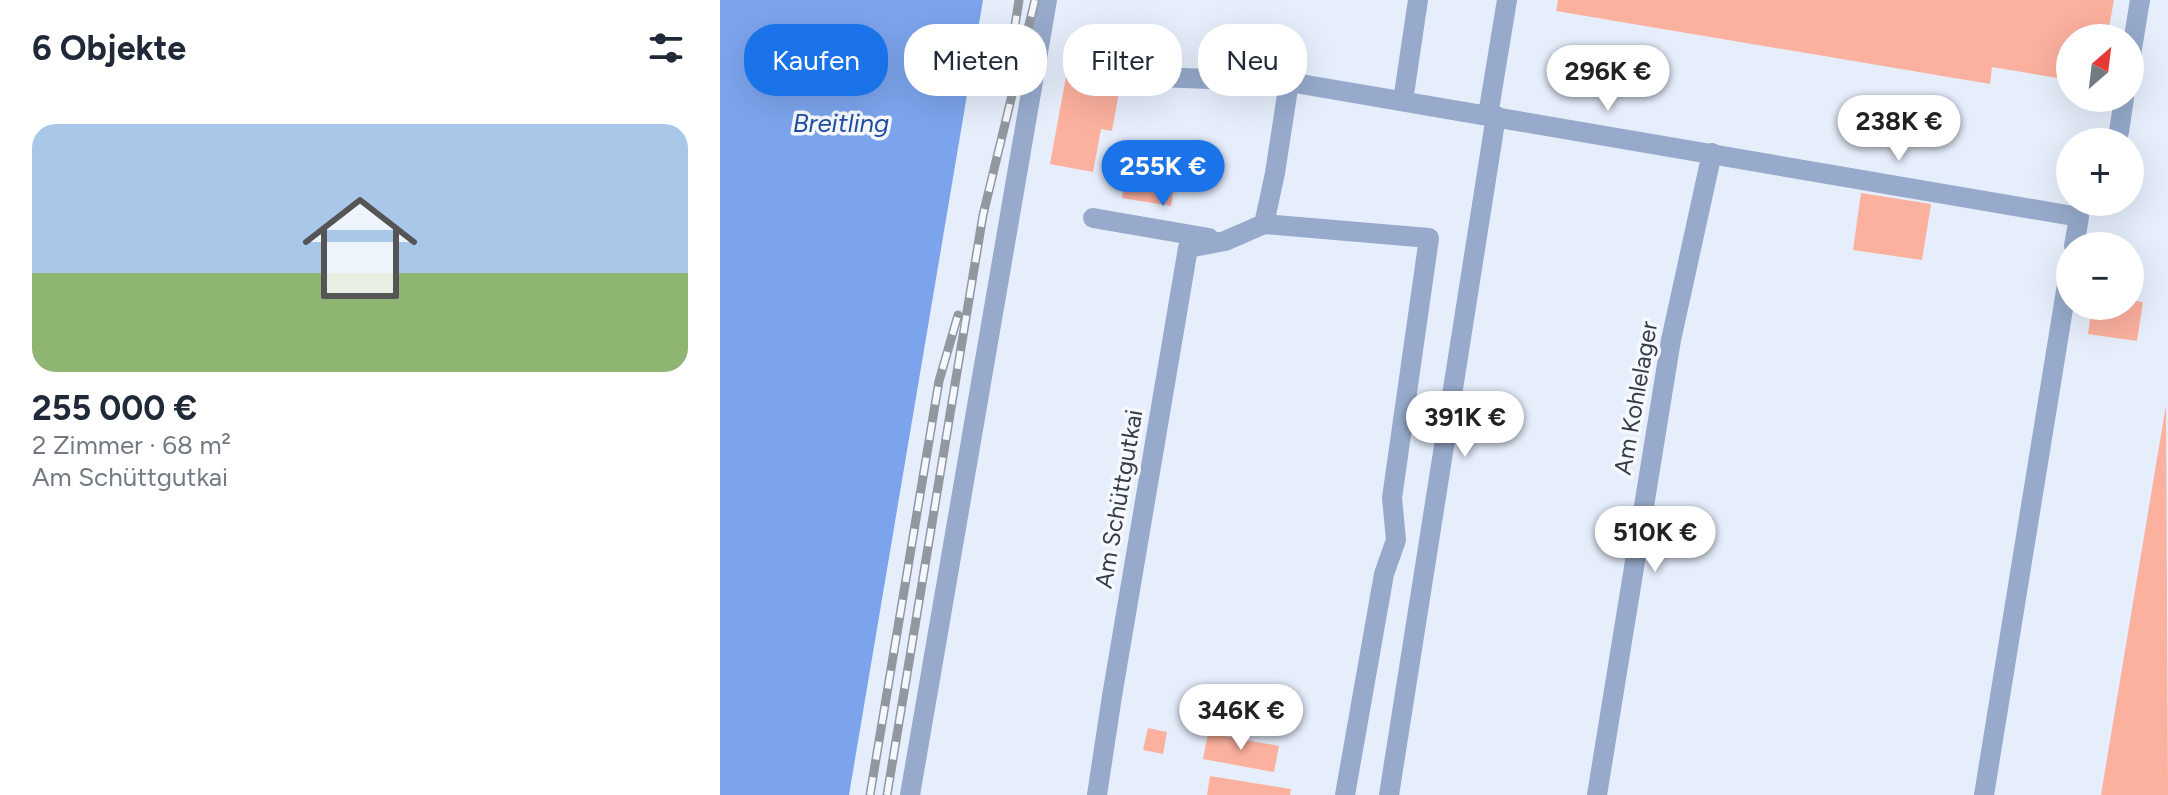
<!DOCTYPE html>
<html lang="de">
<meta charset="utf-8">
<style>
body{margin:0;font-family:Figtree,sans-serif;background:#f6f6f7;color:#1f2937;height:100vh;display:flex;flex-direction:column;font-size:30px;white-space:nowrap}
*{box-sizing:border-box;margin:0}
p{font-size:26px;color:#747a83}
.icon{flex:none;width:44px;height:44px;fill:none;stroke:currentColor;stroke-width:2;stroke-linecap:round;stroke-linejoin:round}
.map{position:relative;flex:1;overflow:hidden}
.details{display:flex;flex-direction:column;background:#fff;width:720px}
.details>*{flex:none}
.guide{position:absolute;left:24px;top:24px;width:760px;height:72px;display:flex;gap:16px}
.needle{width:52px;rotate:28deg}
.controls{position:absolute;left:1336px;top:24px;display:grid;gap:16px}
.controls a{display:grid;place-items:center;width:88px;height:88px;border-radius:50%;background:#fff;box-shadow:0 8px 32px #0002;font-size:40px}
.price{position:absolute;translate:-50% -68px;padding:0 18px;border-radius:28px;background:#fff;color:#222;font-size:26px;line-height:52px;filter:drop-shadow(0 2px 4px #0008)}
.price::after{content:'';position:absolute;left:50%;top:48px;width:24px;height:18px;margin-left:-12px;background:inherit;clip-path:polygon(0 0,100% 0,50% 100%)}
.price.on{background:#1a73e8;color:#fff}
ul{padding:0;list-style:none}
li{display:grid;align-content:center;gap:16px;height:424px;padding:0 32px}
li+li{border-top:2px solid #e0e1e3}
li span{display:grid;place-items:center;height:248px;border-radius:24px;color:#555}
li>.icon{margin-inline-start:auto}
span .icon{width:144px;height:144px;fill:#fffc;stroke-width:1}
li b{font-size:34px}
h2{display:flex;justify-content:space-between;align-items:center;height:96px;padding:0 32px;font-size:34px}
.chip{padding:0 28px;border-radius:32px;background:#fff;box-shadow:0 8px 32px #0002;font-size:28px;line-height:72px}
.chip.on{background:#1a73e8;color:#fff}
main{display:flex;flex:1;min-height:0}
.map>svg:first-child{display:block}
</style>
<main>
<section class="details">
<h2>6 Objekte<svg class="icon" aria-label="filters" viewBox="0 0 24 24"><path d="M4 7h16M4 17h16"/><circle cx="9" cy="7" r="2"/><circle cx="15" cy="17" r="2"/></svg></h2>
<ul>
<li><span style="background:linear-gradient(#a9c7e8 60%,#8fb573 0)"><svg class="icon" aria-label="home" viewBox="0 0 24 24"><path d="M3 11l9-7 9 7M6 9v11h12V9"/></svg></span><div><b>255 000 €</b><p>2 Zimmer · 68 m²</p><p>Am Schüttgutkai</p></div></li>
</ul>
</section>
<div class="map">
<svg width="1448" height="795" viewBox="0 0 1448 795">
<rect width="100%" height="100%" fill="#f5f9fe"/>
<path fill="#e6eefc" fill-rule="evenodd" d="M263 0H1448V795H129ZM1350 38H1410V98H1350ZM1350 142H1410V202H1350ZM1350 246H1410V306H1350Z"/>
<polygon fill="#7ca4ed" points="0,0 263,0 129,795 0,795"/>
<g fill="#fcb09e">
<polygon points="838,0 1394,0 1387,38 1350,38 1350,80 1272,67 1270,84 836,11"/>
<polygon points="347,71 401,81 392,131 381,129 373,172 330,164"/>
<polygon points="407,166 456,174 451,206 402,198"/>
<polygon points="1141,193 1211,204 1202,260 1133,250"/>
<polygon points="1410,300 1423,302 1417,341 1368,334 1372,306 1410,306"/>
<polygon points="1446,405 1448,795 1381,795"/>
<polygon points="428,728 447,732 443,754 423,750"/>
<polygon points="488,733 559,746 554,772 483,759"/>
<polygon points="490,776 571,789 570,795 487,795"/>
</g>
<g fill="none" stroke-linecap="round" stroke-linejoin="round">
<g stroke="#97aacb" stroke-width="20">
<polyline points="1410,61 1420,0"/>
<polyline points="436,77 569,82 1359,217 1354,246"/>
<polyline points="683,101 698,0"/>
<polyline points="768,115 787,0"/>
<polyline points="1399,132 1404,98"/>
<polyline points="373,218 489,238"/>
<polyline points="544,224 709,238 672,498 676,540 664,574 625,795"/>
<polyline points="190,795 327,0"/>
<polyline points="377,795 392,696 468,248 505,241 544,224 555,173 569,82"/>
<polyline points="669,795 776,116"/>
<polyline points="877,795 951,340 992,153"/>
<polyline points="1264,795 1350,266"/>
</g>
<defs>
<g id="rail">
<polyline points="288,69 299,0"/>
<polyline points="150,795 219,381 238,315"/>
<polyline points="167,795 263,215 315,0"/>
</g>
</defs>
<use href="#rail" stroke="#9297a0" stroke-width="9"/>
<use href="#rail" stroke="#f5f9fe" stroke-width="6" stroke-dasharray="18" stroke-linecap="butt"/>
</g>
<g text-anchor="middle" stroke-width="7" stroke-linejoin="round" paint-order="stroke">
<g font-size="24" fill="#353b47" stroke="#f5f9fe">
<text transform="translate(916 398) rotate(-80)" y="8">Am Kohlelager</text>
<text transform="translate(399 499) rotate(-80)" y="8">Am Schüttgutkai</text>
</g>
<g font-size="26" font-style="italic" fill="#224da2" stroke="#f5f9fe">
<text x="121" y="132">Breitling</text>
</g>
</g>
</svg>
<div class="controls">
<a><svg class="needle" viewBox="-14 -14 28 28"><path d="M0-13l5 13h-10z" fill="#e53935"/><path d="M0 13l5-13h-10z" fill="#747a83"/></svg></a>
<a>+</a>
<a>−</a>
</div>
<b class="price" style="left:888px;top:113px">296K €</b>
<b class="price" style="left:1179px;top:163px">238K €</b>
<b class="price on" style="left:443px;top:208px">255K €</b>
<b class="price" style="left:745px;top:459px">391K €</b>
<b class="price" style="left:935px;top:574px">510K €</b>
<b class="price" style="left:521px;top:752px">346K €</b>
<div class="guide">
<a class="chip on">Kaufen</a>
<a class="chip">Mieten</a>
<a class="chip">Filter</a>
<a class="chip">Neu</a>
</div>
</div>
</main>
